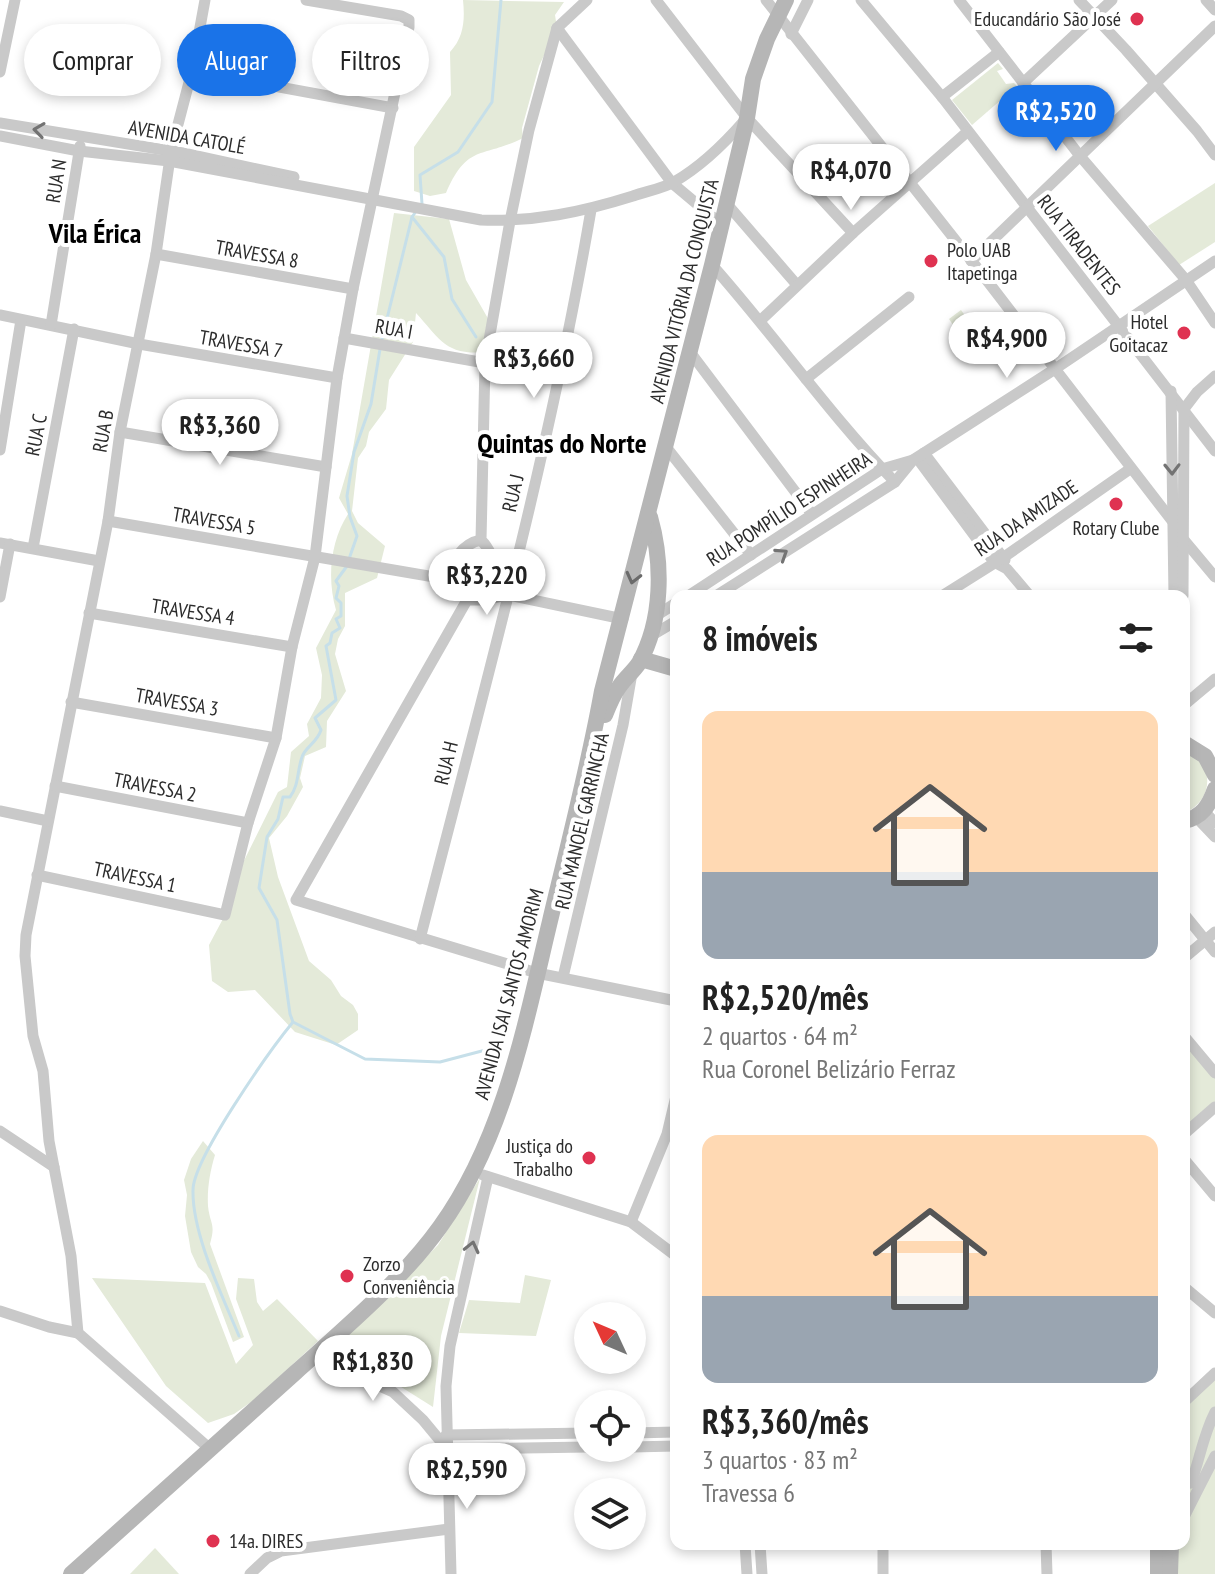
<!DOCTYPE html>
<html lang="pt">
<meta charset="utf-8">
<style>
body{margin:0;font-family:"PT Sans Narrow",sans-serif;background:#f6f6f6;color:#222;height:100vh;display:flex;flex-direction:column;font-size:30px;white-space:nowrap}
*{box-sizing:border-box;margin:0}
p{font-size:26px;color:#767676}
.icon{flex:none;width:44px;height:44px;fill:none;stroke:currentColor;stroke-width:2;stroke-linecap:round;stroke-linejoin:round}
.map{position:relative;flex:1;overflow:hidden}
.drawer{position:absolute;left:670px;top:590px;width:520px;height:960px;display:flex;flex-direction:column;background:#fff;border-radius:16px;box-shadow:0 4px 12px #0003}
.drawer>*{flex:none}
.top-card{position:absolute;left:24px;top:24px;width:526px;height:72px;display:flex;gap:16px}
.needle{width:52px;rotate:314deg}
.fabs{position:absolute;left:574px;top:1302px;display:grid;gap:16px}
.fabs a{display:grid;place-items:center;width:72px;height:72px;border-radius:50%;background:#fff;box-shadow:0 4px 12px #0003;font-size:40px}
.price{position:absolute;translate:-50% -68px;padding:0 18px;border-radius:28px;background:#fff;color:#222;font-size:26px;line-height:52px;filter:drop-shadow(0 2px 4px #0008)}
.price::after{content:'';position:absolute;left:50%;top:48px;width:24px;height:18px;margin-left:-12px;background:inherit;clip-path:polygon(0 0,100% 0,50% 100%)}
.price.on{background:#1a73e8;color:#fff}
ul{padding:0;list-style:none}
li{display:grid;align-content:center;gap:16px;height:424px;padding:0 32px}
li span{display:grid;place-items:center;height:248px;border-radius:16px;color:#555}
li>.icon{margin-inline-start:auto}
span .icon{width:144px;height:144px;fill:#fffc;stroke-width:1}
li b{font-size:34px}
h2{display:flex;justify-content:space-between;align-items:center;height:96px;padding:0 32px;font-size:34px}
.tag{padding:0 28px;border-radius:36px;background:#fff;box-shadow:0 4px 12px #0003;font-size:28px;line-height:72px}
.tag.on{background:#1a73e8;color:#fff}
.map>svg:first-child{display:block}
</style>
<div class="map">
<svg width="1215" height="1574" viewBox="0 0 1215 1574">
<rect width="100%" height="100%" fill="#fff"/>
<g fill="#e4ead9">
<path d="M463 0 564 2 555 15 557 28 539 66 522 128 523 138C481 159 468 143 446 193L430 196 414 191V147L451 95 450 52C464 37 465 20 463 0Z"/>
<polygon points="998,63 1003,69 997,71 1006,84 1014,83 1017,86 972,125 952,100"/>
<polygon points="1215,183 1215,242 1179,265 1148,226"/>
<path d="M394 213 449 219 466 280 490 322 487 352C445 356 440 339 416 313L413 342 389 380 386 409 369 432 366 446 358 458 352 511 358 523 385 546 377 578 345 593V626L338 639 335 654 346 691 327 721 326 747 305 756 300 778 303 787 287 816 269 838 278 877 309 961 331 980 341 996 353 1005 358 1014V1030L336 1045 295 1032 255 990 228 992 212 981 209 945 225 915 224 901 278 792 287 787 291 752 309 736 307 724 321 698 322 675 316 648 336 610C327 579 330 542 348 514L339 498 352 454Z"/>
<polygon points="961,310 979,335 966,344 949,319"/>
<path d="M1184 748C1215 762 1215 800 1184 813Z"/>
<polygon points="1186,1033 1215,1067 1215,1103 1184,1132"/>
<path d="M203 1141 215 1155C210 1171 207 1189 208 1206 210 1225 216 1223 210 1244L244 1337 233 1342 211 1283 206 1274 198 1267 191 1252 185 1216 187 1195 184 1180 191 1159Z"/>
<polygon points="480,1178 441,1336 433,1407 398,1385 342,1363 331,1352 438,1245"/>
<polygon points="525,1275 551,1280 536,1336 459,1333 469,1300 520,1303"/>
<polygon points="92,1278 205,1283 236,1364 253,1345 236,1299 238,1278 254,1279 257,1302 263,1311 277,1299 318,1341 254,1400 234,1414 208,1423 166,1386"/>
<polygon points="1215,1373 1215,1574 1178,1574 1176,1544 1184,1544 1184,1403"/>
<polygon points="155,1548 179,1574 130,1574"/>
</g>
<g fill="none" stroke-linecap="round" stroke-linejoin="round">
<g stroke="#c6dfe9" stroke-width="3">
<polyline points="422,204 420,175 458,152 492,102 501,0"/>
<polyline points="417,210 412,217 444,257 452,299 476,337"/>
<polyline points="349,559 357,536 350,517 347,496 354,452 371,404 381,343 412,217"/>
<path d="M347 566 336 581 339 586 336 598 341 603V616L336 619 340 628 332 633 330 643 326 646 336 700 315 718 321 730C317 743 305 747 302 757 297 771 299 785 290 797H283L278 819 267 837 259 888 277 920 290 1014 293 1022 365 1059 440 1062 497 1047"/>
<path d="M239 1336C222 1295 192 1234 193 1190 193 1159 270 1050 293 1022"/>
</g>
<g stroke="#c9c9c9" stroke-width="11">
<polyline points="205,0 192,71 171,151 156,254 120,432 108,521 26,935 25,956 33,1036 43,1071 49,1141 71,1256 78,1333 210,1449"/>
<polyline points="656,0 747,118 853,233"/>
<polyline points="766,0 982,274 1173,522"/>
<polyline points="861,0 942,97 1215,451"/>
<polyline points="959,0 1080,156 1186,280 1215,323"/>
<polyline points="1079,0 1126,50 1197,131 1215,155"/>
<polyline points="1206,0 1215,10"/>
<polyline points="557,28 672,183 722,225"/>
<polyline points="557,28 587,0"/>
<polyline points="791,34 808,0"/>
<polyline points="192,71 393,108"/>
<polyline points="0,72 15,0"/>
<polyline points="1023,83 1112,0"/>
<polyline points="942,97 999,52"/>
<polyline points="0,123 183,153 294,177"/>
<path d="M0 136 79 151 169 161 481 220C535 222 582 212 633 196 646 191 662 189 674 182 700 167 724 144 744 121"/>
<polyline points="727,204 797,285"/>
<polyline points="156,254 353,289"/>
<polyline points="971,261 1215,26"/>
<path d="M712 265C775 336 829 414 895 482"/>
<polyline points="0,315 139,344 337,378"/>
<polyline points="761,320 853,233 967,132"/>
<polyline points="51,325 80,146"/>
<polyline points="344,338 485,363"/>
<polyline points="690,352 812,514"/>
<polyline points="806,379 909,297"/>
<polyline points="1171,391 1174,596"/>
<polyline points="120,432 326,467"/>
<polyline points="666,447 751,555"/>
<polyline points="0,450 21,320"/>
<polyline points="924,453 1005,560"/>
<polyline points="917,458 994,562 1007,569 1030,596"/>
<polyline points="108,521 446,579 467,600 481,600 508,595 623,619"/>
<polyline points="1184,540 1215,577"/>
<polyline points="0,543 99,561"/>
<polyline points="33,548 74,329"/>
<path d="M446 579C453 561 461 544 481 540"/>
<path d="M508 595C492 579 499 558 481 540L485 363 510 221 529 130 557 28"/>
<polyline points="688,596 882,469 913,460 924,453 1055,369 1215,261"/>
<polyline points="716,596 895,482 913,460"/>
<polyline points="942,596 1004,557 1130,469"/>
<polyline points="1183,596 1184,409 1197,392 1215,376"/>
<polyline points="0,597 10,544"/>
<polyline points="467,600 296,900 537,973 676,1001"/>
<polyline points="89,613 292,647"/>
<polyline points="654,617 676,603"/>
<polyline points="649,637 676,621"/>
<polyline points="71,702 276,738"/>
<polyline points="1184,705 1215,679"/>
<polyline points="55,786 248,823"/>
<polyline points="0,811 48,821"/>
<polyline points="1204,811 1215,823"/>
<polyline points="1196,817 1215,837"/>
<polyline points="37,875 225,915 248,823 276,738 292,647 315,557 337,378 353,289 409,27 409,20 401,16 306,0"/>
<polyline points="1184,914 1215,952"/>
<path d="M420 939C482 698 549 456 591 210"/>
<polyline points="1184,958 1215,932"/>
<polyline points="563,977 623,725 632,673"/>
<polyline points="1184,1036 1215,1073"/>
<polyline points="0,1131 54,1167"/>
<polyline points="1184,1134 1215,1107"/>
<polyline points="1184,1159 1215,1196"/>
<polyline points="483,1175 631,1222 676,1256"/>
<polyline points="631,1222 667,1134 676,1096"/>
<polyline points="1184,1287 1215,1313"/>
<polyline points="0,1311 49,1327 78,1333"/>
<polyline points="313,1356 393,1392 423,1420 447,1449"/>
<polyline points="1184,1402 1215,1373"/>
<polyline points="632,1433 676,1432"/>
<polyline points="446,1435 588,1433"/>
<polyline points="632,1447 676,1446"/>
<polyline points="447,1449 588,1447"/>
<path d="M1184 1484 1191 1483C1200 1459 1203 1435 1215 1412"/>
<polyline points="1184,1517 1215,1456"/>
<polyline points="745,1544 747,1574"/>
<polyline points="760,1544 762,1574"/>
<polyline points="1046,1544 1047,1574"/>
<polyline points="250,1574 267,1558 281,1551 449,1529"/>
<polyline points="451,1574 446,1386 450,1346 488,1177"/>
<polyline points="883,1574 883,1544"/>
</g>
<g stroke="#b6b6b6" stroke-width="16">
<polyline points="641,659 676,669"/>
<path d="M605 715C609 705 613 695 619 687 625 678 633 672 639 663 663 620 663 563 650 517"/>
<polyline points="1184,743 1205,756 1215,775"/>
<path d="M1184 821C1202 817 1209 806 1215 789"/>
<polyline points="1158,1544 1158,1574"/>
<path d="M71 1574C146 1507 221 1440 296 1372 345 1328 402 1280 440 1227 504 1138 525 1025 550 921 568 845 588 769 602 691L712 265 747 118 753 79 767 39 786 0"/>
<polyline points="1170,1574 1171,1544"/>
</g>
</g>
<defs><path id="oneway-chevron" d="M-2-3.5L2.5 0L-2 3.5" fill="none" stroke-width="1.6" stroke-linecap="round" stroke-linejoin="round" transform="scale(2)"/></defs>
<g stroke="#737373">
<use href="#oneway-chevron" transform="translate(39 130) rotate(-172)"/>
<use href="#oneway-chevron" transform="translate(1172 469) rotate(89)"/>
<use href="#oneway-chevron" transform="translate(782 554) rotate(-33)"/>
<use href="#oneway-chevron" transform="translate(472 1247) rotate(-77)"/>
</g>
<use stroke="#6a6a6a" href="#oneway-chevron" transform="translate(633 578) rotate(104)"/>
<g fill="#df3251" stroke="#fff" stroke-width="3">
<circle cx="1137" cy="19" r="8"/>
<circle cx="931" cy="261" r="8"/>
<circle cx="1184" cy="333" r="8"/>
<circle cx="1116" cy="504" r="8"/>
<circle cx="589" cy="1158" r="8"/>
<circle cx="347" cy="1276" r="8"/>
<circle cx="213" cy="1541" r="8"/>
</g>
<g text-anchor="middle" stroke-width="8" stroke-linejoin="round" paint-order="stroke">
<g font-size="20" fill="#2c2c2c" stroke="#fff" text-anchor="end">
<text x="1121" y="26">Educandário São José</text>
<text x="947" y="257" text-anchor="start">Polo UAB<tspan x="947" dy="23">Itapetinga</tspan></text>
<text x="1168" y="329">Hotel<tspan x="1168" dy="23">Goitacaz</tspan></text>
<text x="1116" y="535" text-anchor="middle">Rotary Clube</text>
<text x="573" y="1153">Justiça do<tspan x="573" dy="23">Trabalho</tspan></text>
<text x="363" y="1271" text-anchor="start">Zorzo<tspan x="363" dy="23">Conveniência</tspan></text>
<text x="229" y="1548" text-anchor="start">14a. DIRES</text>
</g>
<g font-size="20" fill="#2c2c2c" stroke="#fff">
<text transform="translate(187 137) rotate(10)" y="7">AVENIDA CATOLÉ</text>
<text transform="translate(56 181) rotate(-81)" y="7">RUA N</text>
<text transform="translate(1079 245) rotate(52)" y="7">RUA TIRADENTES</text>
<text transform="translate(257 254) rotate(10)" y="7">TRAVESSA 8</text>
<text transform="translate(684 291) rotate(-76)" y="7">AVENIDA VITÓRIA DA CONQUISTA</text>
<text transform="translate(394 329) rotate(10)" y="7">RUA I</text>
<text transform="translate(241 344) rotate(10)" y="7">TRAVESSA 7</text>
<text transform="translate(103 431) rotate(-80)" y="7">RUA B</text>
<text transform="translate(36 435) rotate(-79)" y="7">RUA C</text>
<text transform="translate(513 493) rotate(-77)" y="7">RUA J</text>
<text transform="translate(789 509) rotate(-33)" y="7">RUA POMPÍLIO ESPINHEIRA</text>
<text transform="translate(1026 518) rotate(-34)" y="7">RUA DA AMIZADE</text>
<text transform="translate(214 521) rotate(10)" y="7">TRAVESSA 5</text>
<text transform="translate(193 612) rotate(9)" y="7">TRAVESSA 4</text>
<text transform="translate(177 702) rotate(10)" y="7">TRAVESSA 3</text>
<text transform="translate(446 763) rotate(-76)" y="7">RUA H</text>
<text transform="translate(155 787) rotate(11)" y="7">TRAVESSA 2</text>
<text transform="translate(582 821) rotate(-77)" y="7">RUA MANOEL GARRINCHA</text>
<text transform="translate(135 877) rotate(12)" y="7">TRAVESSA 1</text>
<text transform="translate(509 994) rotate(-75)" y="7">AVENIDA ISAI SANTOS AMORIM</text>
</g>
<g font-size="28" font-weight="bold" fill="#000" stroke="#fff">
<text x="95" y="243">Vila Érica</text>
<text x="562" y="453">Quintas do Norte</text>
</g>
</g>
</svg>
<div class="fabs">
<a><svg class="needle" viewBox="-14 -14 28 28"><path d="M0-13l5 13h-10z" fill="#e53935"/><path d="M0 13l5-13h-10z" fill="#767676"/></svg></a>
<a><svg class="icon" aria-label="locate" viewBox="0 0 24 24"><circle cx="12" cy="12" r="6"/><path d="M12 2v4M12 18v4M2 12h4M18 12h4"/></svg></a>
<a><svg class="icon" aria-label="layers" viewBox="0 0 24 24"><path d="M12 4l9 5-9 5-9-5zM3 14l9 5 9-5"/></svg></a>
</div>
<b class="price on" style="left:1056px;top:153px">R$2,520</b>
<b class="price" style="left:851px;top:212px">R$4,070</b>
<b class="price" style="left:1007px;top:380px">R$4,900</b>
<b class="price" style="left:534px;top:400px">R$3,660</b>
<b class="price" style="left:220px;top:467px">R$3,360</b>
<b class="price" style="left:487px;top:617px">R$3,220</b>
<b class="price" style="left:373px;top:1403px">R$1,830</b>
<b class="price" style="left:467px;top:1511px">R$2,590</b>
<div class="top-card">
<a class="tag">Comprar</a>
<a class="tag on">Alugar</a>
<a class="tag">Filtros</a>
</div>
<section class="drawer">
<h2>8 imóveis<svg class="icon" aria-label="filters" viewBox="0 0 24 24"><path d="M4 7h16M4 17h16"/><circle cx="9" cy="7" r="2"/><circle cx="15" cy="17" r="2"/></svg></h2>
<ul>
<li><span style="background:linear-gradient(#ffd9b3 65%,#9aa5b1 0)"><svg class="icon" aria-label="home" viewBox="0 0 24 24"><path d="M3 11l9-7 9 7M6 9v11h12V9"/></svg></span><div><b>R$2,520/mês</b><p>2 quartos · 64 m²</p><p>Rua Coronel Belizário Ferraz</p></div></li>
<li><span style="background:linear-gradient(#ffd9b3 65%,#9aa5b1 0)"><svg class="icon" aria-label="home" viewBox="0 0 24 24"><path d="M3 11l9-7 9 7M6 9v11h12V9"/></svg></span><div><b>R$3,360/mês</b><p>3 quartos · 83 m²</p><p>Travessa 6</p></div></li>
</ul>
</section>
</div>
